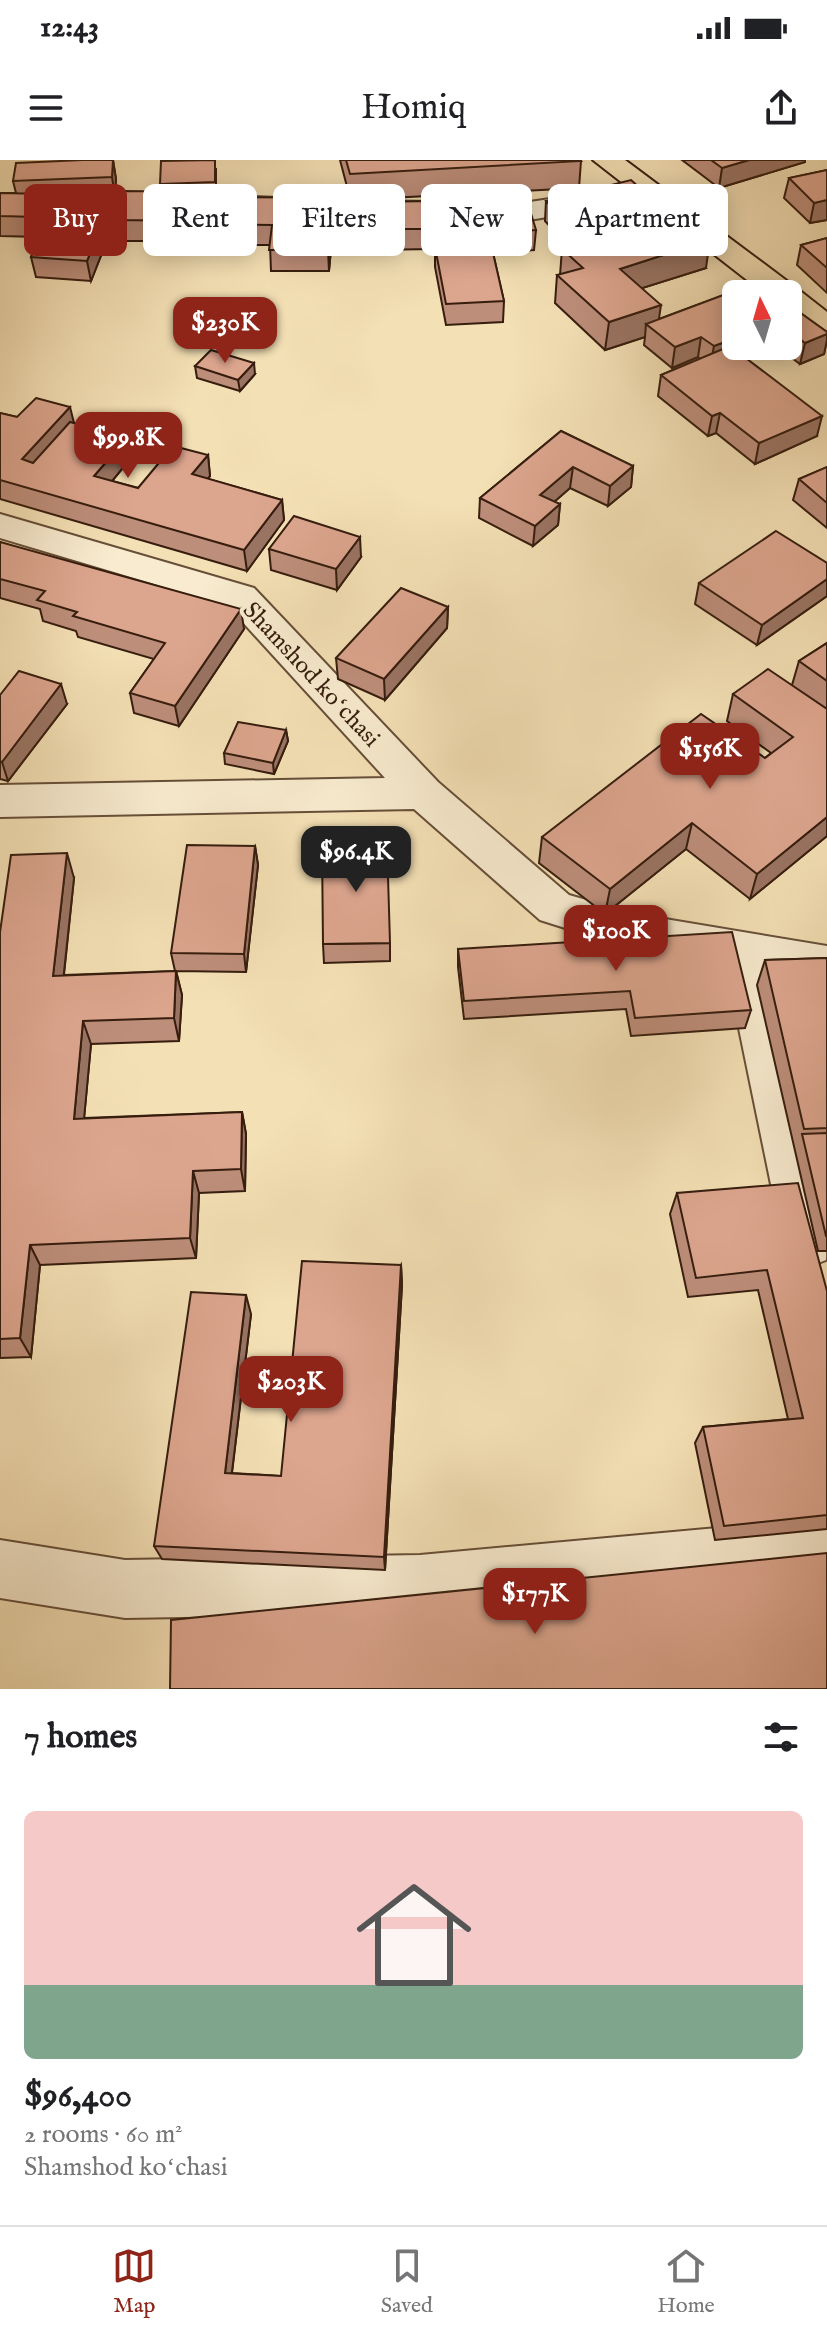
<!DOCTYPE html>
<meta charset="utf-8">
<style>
body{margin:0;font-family:"IM FELL English",serif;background:#f6f6f6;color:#202124;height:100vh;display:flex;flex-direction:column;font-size:30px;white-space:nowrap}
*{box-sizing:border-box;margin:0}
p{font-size:26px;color:#757577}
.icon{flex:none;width:44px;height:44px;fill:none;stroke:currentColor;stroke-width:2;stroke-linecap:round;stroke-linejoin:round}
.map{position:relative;height:1529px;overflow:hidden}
.panel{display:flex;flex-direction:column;background:#fff;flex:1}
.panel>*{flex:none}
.hud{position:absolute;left:24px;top:24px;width:780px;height:72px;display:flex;gap:16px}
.needle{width:52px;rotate:355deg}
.buttons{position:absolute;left:722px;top:120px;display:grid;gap:16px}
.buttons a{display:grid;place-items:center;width:80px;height:80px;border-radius:12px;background:#fff;box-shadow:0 4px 20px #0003;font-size:40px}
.price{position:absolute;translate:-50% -68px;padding:0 18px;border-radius:16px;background:#8f2418;color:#fff;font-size:26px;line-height:52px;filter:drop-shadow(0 2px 4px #0008)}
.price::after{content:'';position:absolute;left:50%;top:48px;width:24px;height:18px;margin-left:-12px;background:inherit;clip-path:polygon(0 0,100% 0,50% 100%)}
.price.on{background:#222;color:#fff}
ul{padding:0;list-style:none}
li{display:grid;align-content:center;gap:16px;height:424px;padding:0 24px}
li span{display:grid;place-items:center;height:248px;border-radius:12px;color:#555}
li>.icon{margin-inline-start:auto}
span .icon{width:144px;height:144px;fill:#fffc;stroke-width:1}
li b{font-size:34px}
h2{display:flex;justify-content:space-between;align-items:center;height:96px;padding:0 24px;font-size:34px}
.chip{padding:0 28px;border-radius:12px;background:#fff;box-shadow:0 4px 20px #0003;font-size:28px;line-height:72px}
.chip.on{background:#8f2418;color:#fff}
.status{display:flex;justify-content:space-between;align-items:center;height:56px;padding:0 40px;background:#fff;direction:ltr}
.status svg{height:22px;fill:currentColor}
header{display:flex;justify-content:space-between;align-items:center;height:104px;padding:0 24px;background:#fff;font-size:36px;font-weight:600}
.dock{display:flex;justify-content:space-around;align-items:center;height:112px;border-top:2px solid #e0e0e0;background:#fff;font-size:22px;color:#757577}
.dock a{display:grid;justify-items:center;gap:4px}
.dock .on{color:#8f2418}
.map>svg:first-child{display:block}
</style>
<div class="status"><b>12:43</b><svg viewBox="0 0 49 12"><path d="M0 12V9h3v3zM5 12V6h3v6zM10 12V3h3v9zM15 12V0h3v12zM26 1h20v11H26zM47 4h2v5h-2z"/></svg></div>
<header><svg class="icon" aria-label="menu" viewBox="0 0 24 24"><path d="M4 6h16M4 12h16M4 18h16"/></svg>Homiq<svg class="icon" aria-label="share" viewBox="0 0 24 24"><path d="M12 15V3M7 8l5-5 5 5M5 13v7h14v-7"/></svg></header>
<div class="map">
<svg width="827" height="1529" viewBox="0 0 827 1529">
<rect width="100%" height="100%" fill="#f4e0b5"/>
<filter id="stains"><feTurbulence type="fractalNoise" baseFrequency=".0025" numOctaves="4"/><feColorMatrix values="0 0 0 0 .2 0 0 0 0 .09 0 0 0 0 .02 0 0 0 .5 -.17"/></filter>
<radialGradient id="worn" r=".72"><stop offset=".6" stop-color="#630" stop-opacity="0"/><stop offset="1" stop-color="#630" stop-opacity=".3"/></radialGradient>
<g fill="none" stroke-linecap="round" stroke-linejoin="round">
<defs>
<g id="minor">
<polygon points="604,31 614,34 618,40 614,46 523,61 351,59 186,52 0,54 0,36 186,34 351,41 523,43"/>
<polygon points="0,354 254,428 438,622 569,735 635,754 827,786 827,822 772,813 827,1055 826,1100 808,1107 790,1100 783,1083 726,805 635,790 540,760 414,649 0,657 0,625 385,618 228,446 0,378"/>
<polygon points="827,1358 827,1416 420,1453 125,1458 0,1438 0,1380 125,1400 420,1395"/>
</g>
<polygon id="major" points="593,0 625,0 799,130 827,152 827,176 816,174 788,152 788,134 765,134"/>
</defs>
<use href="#minor" stroke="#664e38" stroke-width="4"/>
<use href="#major" stroke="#361d0e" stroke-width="4"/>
<use href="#minor" fill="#f8ebcf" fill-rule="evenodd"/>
<use href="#major" fill="#f4e0b5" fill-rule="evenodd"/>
</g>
<g fill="#bd8e7a" stroke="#361d0e" stroke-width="2">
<polygon points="113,0 116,19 115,37 48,40 51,54 47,64 101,67 104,88 91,121 36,117 31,97 40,77 0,76 0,33 16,33 13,21"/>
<polygon points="340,0 580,0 581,1 579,28 351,40 352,58 350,89 331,89 329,111 271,111 270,85 215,85 213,64 350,38"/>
<polygon points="682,0 805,0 805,2 719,28"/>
<polygon points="216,9 216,33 210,33 212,52 207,81 117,81 114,60 161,32 160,24"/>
<polygon points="827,10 827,60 810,63 784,38 789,18"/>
<polygon points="652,39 650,54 706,108 642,128 659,159 758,122 741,195 817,276 755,304 716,273 708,276 658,236 661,215 700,199 698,197 672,208 644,185 645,177 605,190 555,143 557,115 560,115 562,89 570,87 545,61 546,41"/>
<polygon points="440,41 536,70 534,90 493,93 504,141 503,162 446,165 435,107 435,87 445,86 440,61"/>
<polygon points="368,42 434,69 434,89 369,90"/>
<polygon points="827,78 827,133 797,105 801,85"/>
<polygon points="788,144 827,172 827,180 824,194 800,204 776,186 788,186"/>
<polygon points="195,206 255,214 240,231 197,218"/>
<polygon points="0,253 17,257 74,263 131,298 112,321 138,328 208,295 210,316 208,319 282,340 284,360 247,411 0,339"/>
<polygon points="561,271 633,306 631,327 608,346 570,328 554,342 560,344 558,365 533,386 479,358 480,338"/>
<polygon points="827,307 827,368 793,340 799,319"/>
<polygon points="0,382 244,469 179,566 134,553 130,533 154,499 78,477 76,471 43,461 40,449 0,438"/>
<polygon points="269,389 361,397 337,430 271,410"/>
<polygon points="827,403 827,436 757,485 695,444 699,423"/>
<polygon points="448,447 447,468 385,540 338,519 336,498"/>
<polygon points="827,483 827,676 750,739 686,689 605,754 539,703 542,677 765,598 771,593 727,561 733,534 792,525 799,501"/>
<polygon points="0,535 67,544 8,621 0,619"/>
<polygon points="286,570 288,581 274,614 225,604 224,593"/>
<polygon points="255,686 258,705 246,812 176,811 182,835 179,881 91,884 84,958 242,952 246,974 245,1031 199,1033 196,1098 40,1105 31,1197 0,1198 0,772 74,718 64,815 175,811 171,793"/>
<polygon points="390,783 390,801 324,803 323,784"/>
<polygon points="458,789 751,850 745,868 631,876 626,849 464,859 458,807"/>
<polygon points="827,798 827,1091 818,1091 757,825 765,800"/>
<polygon points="677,1033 827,1131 827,1369 715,1380 695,1283 703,1267 788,1259 758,1130 688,1137 670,1054"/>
<polygon points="401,1105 402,1125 385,1410 162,1399 154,1386 251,1154 232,1313 281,1316"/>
</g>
<g fill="#9a7463" stroke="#361d0e" stroke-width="2">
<polygon points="113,0 116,19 115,37 112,17"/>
<polygon points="749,0 805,0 805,2 719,28 722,8"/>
<polygon points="210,32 212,52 207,81 205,61"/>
<polygon points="47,34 51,54 43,77 38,57"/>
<polygon points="351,38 352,58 350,89 349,68"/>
<polygon points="652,39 649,59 587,76 589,55"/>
<polygon points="827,40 827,60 810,63 814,43"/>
<polygon points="101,67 104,88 91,121 87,101"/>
<polygon points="330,68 331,89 329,111 328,90"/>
<polygon points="710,80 706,108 617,136 620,109"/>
<polygon points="661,145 657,172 646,164 645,177 605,190 609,162"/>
<polygon points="827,174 827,180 824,194 800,204 805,183"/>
<polygon points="701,177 698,197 672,208 675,187"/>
<polygon points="736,178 736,186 763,186 710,207 714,186"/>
<polygon points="254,203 255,214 240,231 238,220"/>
<polygon points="70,247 75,267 27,320 22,299"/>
<polygon points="720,253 716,273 708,276 712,256"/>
<polygon points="822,256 817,276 755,304 759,283"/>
<polygon points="127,278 131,298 99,337 94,316"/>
<polygon points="208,295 210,316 194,335 192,314"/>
<polygon points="633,306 631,327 608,346 610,326"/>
<polygon points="573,307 570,328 538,356 540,335"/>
<polygon points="282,340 284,360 247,411 244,390"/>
<polygon points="560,344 558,365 533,386 535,366"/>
<polygon points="360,377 361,397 337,430 336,409"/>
<polygon points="827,419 827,436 757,485 762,465"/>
<polygon points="448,447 447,468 385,540 384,519"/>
<polygon points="241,449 244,469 179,566 175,546"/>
<polygon points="61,524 67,544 8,621 2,602"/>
<polygon points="286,570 288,581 274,614 273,603"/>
<polygon points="827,657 827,676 750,739 757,714"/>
<polygon points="692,663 686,689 605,754 610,729"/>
<polygon points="255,686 258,705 246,812 244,794"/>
<polygon points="67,693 74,718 61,840 53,816"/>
<polygon points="176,811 182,835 179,881 174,858"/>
<polygon points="83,861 91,884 82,981 74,959"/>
<polygon points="242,952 246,974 245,1031 241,1009"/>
<polygon points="193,1011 199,1033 196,1098 190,1078"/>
<polygon points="30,1085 40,1105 31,1197 20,1178"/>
<polygon points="401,1105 402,1125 385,1410 384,1397"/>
<polygon points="246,1135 251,1154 230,1328 225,1313"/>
</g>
<g fill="#dca58e" stroke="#361d0e" stroke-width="2">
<polygon points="83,0 113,0 112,17 13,21 16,3"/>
<polygon points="215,0 215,22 160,24 161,1"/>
<polygon points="346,0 580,0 581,1 350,14"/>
<polygon points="711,0 749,0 722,8"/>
<polygon points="827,10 827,40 814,43 789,18"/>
<polygon points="631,20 652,39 589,55 601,66 660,51 666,57 586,82 546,41"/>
<polygon points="121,31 210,32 205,61 114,60"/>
<polygon points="0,33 47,34 38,57 0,56"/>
<polygon points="218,37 351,38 349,68 330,68 328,90 269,90 272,65 213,64"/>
<polygon points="526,37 536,70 447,75 440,41"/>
<polygon points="433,41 434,69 368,69 368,42"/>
<polygon points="677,54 710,80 620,109 661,145 609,162 557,115 583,108 562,89"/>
<polygon points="46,64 101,67 87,101 31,97"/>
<polygon points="827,78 827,108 801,85"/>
<polygon points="491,84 504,141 446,144 435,87"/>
<polygon points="758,122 775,134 736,134 736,178 714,186 701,177 675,187 646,164"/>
<polygon points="788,144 827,172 827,174 805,183 788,170"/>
<polygon points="730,186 822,256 759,283 720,253 712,256 661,215"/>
<polygon points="211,190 254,203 238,220 195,206"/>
<polygon points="36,238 70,247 22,299 33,303 70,262 127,278 94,316 138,328 173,286 208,295 192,314 282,340 244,390 0,320 0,253 17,257"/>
<polygon points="561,271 633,306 610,326 573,307 540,335 560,344 535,366 480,338"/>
<polygon points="827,307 827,343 799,319"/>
<polygon points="294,356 360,377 336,409 269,389"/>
<polygon points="776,371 827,403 827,419 762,465 699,423"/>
<polygon points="0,382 241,449 175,546 130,533 165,483 73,456 77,452 37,440 45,431 0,419"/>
<polygon points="401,428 448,447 384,519 336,498"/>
<polygon points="827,483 827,521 799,501"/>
<polygon points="768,509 827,549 827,657 757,714 692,663 610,729 542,677 701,554 765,598 793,577 733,534"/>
<polygon points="19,511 61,524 2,602 0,601 0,535"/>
<polygon points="238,562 286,570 273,603 224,593"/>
<polygon points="387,683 390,783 323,784 322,686"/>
<polygon points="187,685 255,686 244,794 171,793"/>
<polygon points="67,693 53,816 176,811 174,858 83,861 74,959 242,952 241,1009 193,1011 190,1078 30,1085 20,1178 0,1179 0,772 11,695"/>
<polygon points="732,772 751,850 635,858 630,831 464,841 458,789"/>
<polygon points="827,798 827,968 804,969 765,800"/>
<polygon points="827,973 827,1076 826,1076 802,974"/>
<polygon points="798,1023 827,1131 827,1355 724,1366 703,1267 803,1258 767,1110 696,1118 677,1033"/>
<polygon points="302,1101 401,1105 384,1397 154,1386 191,1132 246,1135 225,1313 281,1316"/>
<polygon points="827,1393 827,1529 170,1529 171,1460"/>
</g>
<g text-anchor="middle" stroke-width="8" stroke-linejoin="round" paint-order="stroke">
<g font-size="24" fill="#361d0e" stroke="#f8ebcf">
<text transform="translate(312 514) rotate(47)" y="8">Shamshod koʻchasi</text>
</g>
</g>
<rect width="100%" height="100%" filter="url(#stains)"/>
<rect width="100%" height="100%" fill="url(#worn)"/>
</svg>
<div class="buttons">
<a><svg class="needle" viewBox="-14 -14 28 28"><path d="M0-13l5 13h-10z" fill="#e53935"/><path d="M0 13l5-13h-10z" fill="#757577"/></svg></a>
</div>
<b class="price" style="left:225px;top:205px">$230K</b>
<b class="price" style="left:128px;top:320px">$99.8K</b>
<b class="price" style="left:710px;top:631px">$156K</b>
<b class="price on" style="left:356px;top:734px">$96.4K</b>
<b class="price" style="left:616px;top:813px">$100K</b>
<b class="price" style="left:291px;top:1264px">$203K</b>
<b class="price" style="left:535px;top:1476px">$177K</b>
<div class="hud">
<a class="chip on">Buy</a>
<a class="chip">Rent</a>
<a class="chip">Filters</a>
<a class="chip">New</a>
<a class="chip">Apartment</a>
</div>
</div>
<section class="panel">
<h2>7 homes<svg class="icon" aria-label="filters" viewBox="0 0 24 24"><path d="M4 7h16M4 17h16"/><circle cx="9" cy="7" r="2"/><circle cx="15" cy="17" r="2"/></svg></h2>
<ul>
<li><span style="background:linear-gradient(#f6c9c9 70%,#7fa58c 0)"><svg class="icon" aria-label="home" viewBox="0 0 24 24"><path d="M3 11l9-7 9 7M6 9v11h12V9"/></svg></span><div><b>$96,400</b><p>2 rooms · 60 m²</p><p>Shamshod koʻchasi</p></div></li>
</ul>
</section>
<nav class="dock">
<a class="on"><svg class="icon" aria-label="map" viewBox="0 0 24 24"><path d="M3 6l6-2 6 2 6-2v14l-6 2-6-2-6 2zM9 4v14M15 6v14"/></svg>Map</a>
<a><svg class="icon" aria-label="saved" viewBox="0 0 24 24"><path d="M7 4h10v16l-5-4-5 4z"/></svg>Saved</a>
<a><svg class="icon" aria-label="home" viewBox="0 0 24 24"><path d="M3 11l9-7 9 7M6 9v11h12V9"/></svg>Home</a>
</nav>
